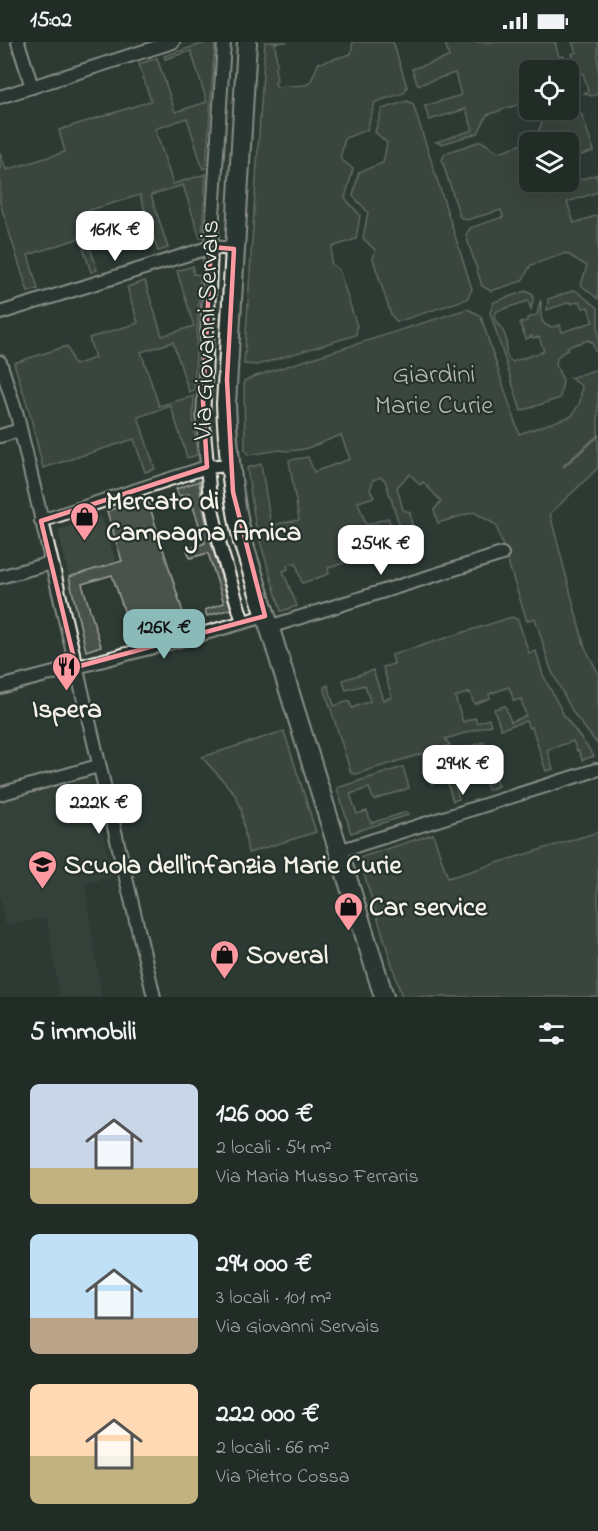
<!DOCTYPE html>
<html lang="it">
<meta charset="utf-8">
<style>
body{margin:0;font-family:"Indie Flower",sans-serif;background:#2e3833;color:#f1f3f6;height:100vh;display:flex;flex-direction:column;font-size:22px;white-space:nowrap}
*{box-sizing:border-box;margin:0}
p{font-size:20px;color:#a2a7a7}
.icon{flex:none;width:33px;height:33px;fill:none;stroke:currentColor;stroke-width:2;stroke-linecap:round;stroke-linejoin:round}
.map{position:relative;height:955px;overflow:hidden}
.panel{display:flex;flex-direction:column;background:#222c27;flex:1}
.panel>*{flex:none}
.fabs{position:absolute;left:519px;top:18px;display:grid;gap:12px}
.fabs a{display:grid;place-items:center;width:60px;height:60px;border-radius:9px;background:#222c27;box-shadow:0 6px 24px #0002,0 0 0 2px #3f4844;font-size:30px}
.price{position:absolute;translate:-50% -51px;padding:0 14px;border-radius:12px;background:#fff;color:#222;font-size:20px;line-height:39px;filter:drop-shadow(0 2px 3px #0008)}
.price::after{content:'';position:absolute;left:50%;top:36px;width:18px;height:14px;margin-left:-9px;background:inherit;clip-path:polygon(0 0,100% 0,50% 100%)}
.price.selected{background:#8bbbb9;color:#111}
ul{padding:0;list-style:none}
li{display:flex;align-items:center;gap:18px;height:150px;padding:0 30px}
li span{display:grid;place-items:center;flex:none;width:168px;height:120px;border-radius:9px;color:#555}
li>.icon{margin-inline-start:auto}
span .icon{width:72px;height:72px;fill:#fffc;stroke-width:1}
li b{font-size:26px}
h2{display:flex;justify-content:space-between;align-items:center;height:72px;padding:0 30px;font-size:26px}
.status{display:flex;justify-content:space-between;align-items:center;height:42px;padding:0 30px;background:#222c27;direction:ltr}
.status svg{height:16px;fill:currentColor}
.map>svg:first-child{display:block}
</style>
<div class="status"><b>15:02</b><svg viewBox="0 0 49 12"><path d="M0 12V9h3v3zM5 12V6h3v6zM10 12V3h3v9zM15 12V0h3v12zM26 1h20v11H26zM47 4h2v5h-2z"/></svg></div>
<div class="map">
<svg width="598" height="955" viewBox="0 0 598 955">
<rect width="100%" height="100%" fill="#2e3b34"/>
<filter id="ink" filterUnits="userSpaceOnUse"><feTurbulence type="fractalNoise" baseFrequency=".0167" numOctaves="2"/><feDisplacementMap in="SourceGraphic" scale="12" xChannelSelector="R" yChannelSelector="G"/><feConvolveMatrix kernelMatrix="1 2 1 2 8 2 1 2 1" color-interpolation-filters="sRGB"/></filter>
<g filter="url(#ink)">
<g fill="#3c4841">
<polygon points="101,474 116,520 69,535 58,488"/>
<polygon points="89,731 113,835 85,842 101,955 60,955 47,876 5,883 0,852 0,757"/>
</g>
<g fill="#48524c" stroke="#9ea29a" stroke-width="1.5">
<polygon points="208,0 215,0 206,126 203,127 187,76 155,87 173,142 206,132 202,195 200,196 183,143 151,153 168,206 158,209 140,153 80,171 97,228 91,230 80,196 28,213 38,247 28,250 0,161 0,110 6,128 65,110 59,88 151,59 139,22 157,16 175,70 207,60 191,9 165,17 164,14"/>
<polygon points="265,0 287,0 275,1 277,24 275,25 277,39 275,40 276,45 306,43 311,39 319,20 320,21 351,12 353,0 393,0 407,45 404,51 375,60 367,88 345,96 340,116 353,127 345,156 360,173 356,197 332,205 331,221 339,228 357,284 356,293 257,323 244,322"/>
<polygon points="445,0 557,0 555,1 559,15 564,14 568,28 530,28 529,65 522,61 487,73 478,91 442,102 436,100 473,88 466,67 429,78 425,64 461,53 455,31 418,43 412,27 449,15"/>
<polygon points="572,0 598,0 598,52 591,54 584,51 588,49 583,31 578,32 572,12 576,10"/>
<polygon points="407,59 413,62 472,247 467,257 397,280 391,273 373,217 375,208 363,196 368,170 353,154 359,130 383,121 387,101 375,90 382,67"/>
<polygon points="575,69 582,73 594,109 569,117 568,100 530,100 530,140 561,140 562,143 598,132 596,135 598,139 598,150 567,160 574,181 598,173 598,257 581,243 587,224 566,211 531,223 522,239 491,249 482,244 466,193 470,186 503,175 501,168 467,178 460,175 442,118 445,111 481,99 499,110 535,98 542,80"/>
<polygon points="193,224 193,232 200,233 194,348 189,350 173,300 141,310 159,364 194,354 193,377 197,413 188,416 187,415 171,364 138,375 155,427 145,430 134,397 43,426 30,372 14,321 67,304 74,323 95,316 89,296 138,281 127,245 145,239 162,294 194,284 177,229"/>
<path d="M575 248 598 266V309H595L592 299 590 300 589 298 567 305 568 308C550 315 556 325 563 338L560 356 521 369 490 270 494 260 526 249 533 253V258L531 267 528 259 497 269 494 275C497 284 505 288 506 297 508 307 502 312 512 320L544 309 539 295 533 296 532 294 526 297 520 281 527 279V276L537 273 540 259 541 260C540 274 540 290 560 283L562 290 593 280 588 265 583 266 580 259 571 262 570 260 547 268 548 257Z"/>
<polygon points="467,267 478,272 481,275 519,392 572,374 580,360 582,344 570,336 598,327 598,426 550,472 584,603 598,631 598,703 574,672 551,628 535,576 527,579 496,483 474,470 438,481 434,468 441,459 423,440 420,443 410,432 397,445 403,468 410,470 412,484 401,488 385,438 380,435 373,438 370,448 374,455 358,460 366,483 388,476 395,494 363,506 365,514 328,526 329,532 302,541 296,521 287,523 288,527 283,529 297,564 281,569 256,486 247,426 261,422 271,483 299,478 289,418 308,415 314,430 350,417 341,393 305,407 287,409 279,408 249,413 245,409 244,339 256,334"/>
<path d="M199 439C204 483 218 525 231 567L207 574 205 568 224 561 208 511 190 516 187 508 205 501 189 452 179 454 176 447Z"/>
<polygon points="147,456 186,580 133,595 112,533 82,542 101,604 86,609 69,535 122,519 107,469"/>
<polygon points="512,575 518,578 529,611 536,609 543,633 565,675 594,714 582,718 579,709 577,709 573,699 547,708 553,727 546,729 532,685 529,686 526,679 501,687 494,667 505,664 511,680 526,674 521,657 514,659 509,645 489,652 490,656 474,662 470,650 455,655 463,680 475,676 477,681 489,677 491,683 445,697 450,703 356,732 351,731 324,645 328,643 334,664 349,659 352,666 370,659 365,643 346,648 343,638 373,628 383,658 392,655 383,625 394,622 392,613"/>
<polygon points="284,689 316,790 248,811 241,766 234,751 202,715"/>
<polygon points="484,700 498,744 488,748 480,723 452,732 459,757 453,759 446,737 432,742 424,719"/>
<polygon points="403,725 409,746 374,758 369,746 350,752 357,772 367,769 371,781 407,770 408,773 351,791 337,746"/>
<polygon points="598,790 598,955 402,955 359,816 433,792 448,836"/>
</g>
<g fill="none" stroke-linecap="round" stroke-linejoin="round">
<polyline stroke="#a4a8a0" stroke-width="3" points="564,424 598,394"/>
<defs>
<g id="street">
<polyline points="18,0 32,45"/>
<polyline points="224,0 211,205 203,378 210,457 221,508 243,580"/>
<polyline points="0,55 173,0"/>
<polyline points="0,271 211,205 234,207"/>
<polyline points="0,320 17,373 154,955"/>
<polyline points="0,394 20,388"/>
<polyline points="41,479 207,425 229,423"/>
<polyline points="0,535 51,521"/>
<polyline points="269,585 502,512"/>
<polyline points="0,645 188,596 265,574"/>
<polyline points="0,752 98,724"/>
<polyline points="339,809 596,728"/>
</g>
<path id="secondary" d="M247 0 226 362C228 410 232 453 243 500L384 955"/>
</defs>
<use href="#street" stroke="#f4f1e8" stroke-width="16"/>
<use href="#secondary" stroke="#f4f1e8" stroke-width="22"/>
<use href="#street" stroke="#26332d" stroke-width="12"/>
<use href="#secondary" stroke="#26332d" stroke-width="18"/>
</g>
</g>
<path d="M0 0H598V955H0ZM211 205 234 207 227 338 233 450 265 574 76 625 41 479 207 425 203 359Z" fill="#2e3b34" fill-opacity=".55" fill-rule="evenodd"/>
<path fill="none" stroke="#ff9aa2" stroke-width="4.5" stroke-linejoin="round" d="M211 205 234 207 227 338 233 450 265 574 76 625 41 479 207 425 203 359Z"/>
<defs>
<symbol id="shop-pin" viewBox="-11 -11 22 30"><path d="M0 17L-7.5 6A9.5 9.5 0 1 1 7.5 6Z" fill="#ff9aa2" stroke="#26332d"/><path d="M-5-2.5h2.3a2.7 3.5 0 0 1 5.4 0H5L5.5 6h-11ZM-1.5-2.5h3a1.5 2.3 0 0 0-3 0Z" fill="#111"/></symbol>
<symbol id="restaurant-pin" viewBox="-11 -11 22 30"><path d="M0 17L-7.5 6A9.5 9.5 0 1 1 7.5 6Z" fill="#ff9aa2" stroke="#26332d"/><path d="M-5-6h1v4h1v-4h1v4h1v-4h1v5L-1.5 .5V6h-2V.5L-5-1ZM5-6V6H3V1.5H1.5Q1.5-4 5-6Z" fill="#111"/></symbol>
<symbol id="school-pin" viewBox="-11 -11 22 30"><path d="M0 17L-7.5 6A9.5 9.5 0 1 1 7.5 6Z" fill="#ff9aa2" stroke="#26332d"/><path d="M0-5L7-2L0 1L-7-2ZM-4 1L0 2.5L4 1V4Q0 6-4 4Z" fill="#111"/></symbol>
</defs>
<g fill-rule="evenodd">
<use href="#shop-pin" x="68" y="458" width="33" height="45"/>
<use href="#restaurant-pin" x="50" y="608" width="33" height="45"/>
<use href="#school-pin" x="26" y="806" width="33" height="45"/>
<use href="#shop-pin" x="332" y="848" width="33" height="45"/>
<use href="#shop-pin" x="208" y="896" width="33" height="45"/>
</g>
<g text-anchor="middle" stroke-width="4.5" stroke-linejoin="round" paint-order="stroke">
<g font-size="27" fill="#f4f1e8" stroke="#26332d">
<text transform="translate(205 288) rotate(-88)" y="9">Via Giovanni Servais</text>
</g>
<g font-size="27" fill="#b8b9b1" stroke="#26332d">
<text x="434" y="340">Giardini<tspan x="434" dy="31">Marie Curie</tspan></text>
</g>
<g font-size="27" font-weight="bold" fill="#f4f1e8" stroke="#26332d" text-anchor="start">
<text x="106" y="467">Mercato di<tspan x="106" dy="31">Campagna Amica</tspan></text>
<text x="67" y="675" text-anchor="middle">Ispera</text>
<text x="64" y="831">Scuola dell'infanzia Marie Curie</text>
<text x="369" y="873">Car service</text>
<text x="246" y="921">Soveral</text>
</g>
</g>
</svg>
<div class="fabs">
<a><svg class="icon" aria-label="locate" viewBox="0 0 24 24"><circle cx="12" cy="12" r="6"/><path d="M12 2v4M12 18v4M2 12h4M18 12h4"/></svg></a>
<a><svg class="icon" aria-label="layers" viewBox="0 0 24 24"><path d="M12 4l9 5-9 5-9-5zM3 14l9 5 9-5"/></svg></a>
</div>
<b class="price" style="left:115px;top:220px">161K €</b>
<b class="price" style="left:381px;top:534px">254K €</b>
<b class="price selected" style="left:164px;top:618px">126K €</b>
<b class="price" style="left:463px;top:754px">294K €</b>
<b class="price" style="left:99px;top:793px">222K €</b>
</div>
<section class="panel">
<h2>5 immobili<svg class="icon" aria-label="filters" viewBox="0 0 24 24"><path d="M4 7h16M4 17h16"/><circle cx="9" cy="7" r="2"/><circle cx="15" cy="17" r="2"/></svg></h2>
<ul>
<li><span style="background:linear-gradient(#c9d6e8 70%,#c2b280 0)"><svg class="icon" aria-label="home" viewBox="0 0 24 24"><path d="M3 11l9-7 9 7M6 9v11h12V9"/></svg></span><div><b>126 000 €</b><p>2 locali · 54 m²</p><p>Via Maria Musso Ferraris</p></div></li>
<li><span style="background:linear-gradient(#bfe0f5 70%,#b9a48a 0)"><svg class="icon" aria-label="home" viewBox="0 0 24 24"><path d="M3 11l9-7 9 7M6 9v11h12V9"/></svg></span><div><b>294 000 €</b><p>3 locali · 101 m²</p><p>Via Giovanni Servais</p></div></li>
<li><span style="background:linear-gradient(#ffd9b3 60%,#c2b280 0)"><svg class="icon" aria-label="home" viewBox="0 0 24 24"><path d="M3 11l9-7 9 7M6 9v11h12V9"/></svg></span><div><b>222 000 €</b><p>2 locali · 66 m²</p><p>Via Pietro Cossa</p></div></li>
</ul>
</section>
